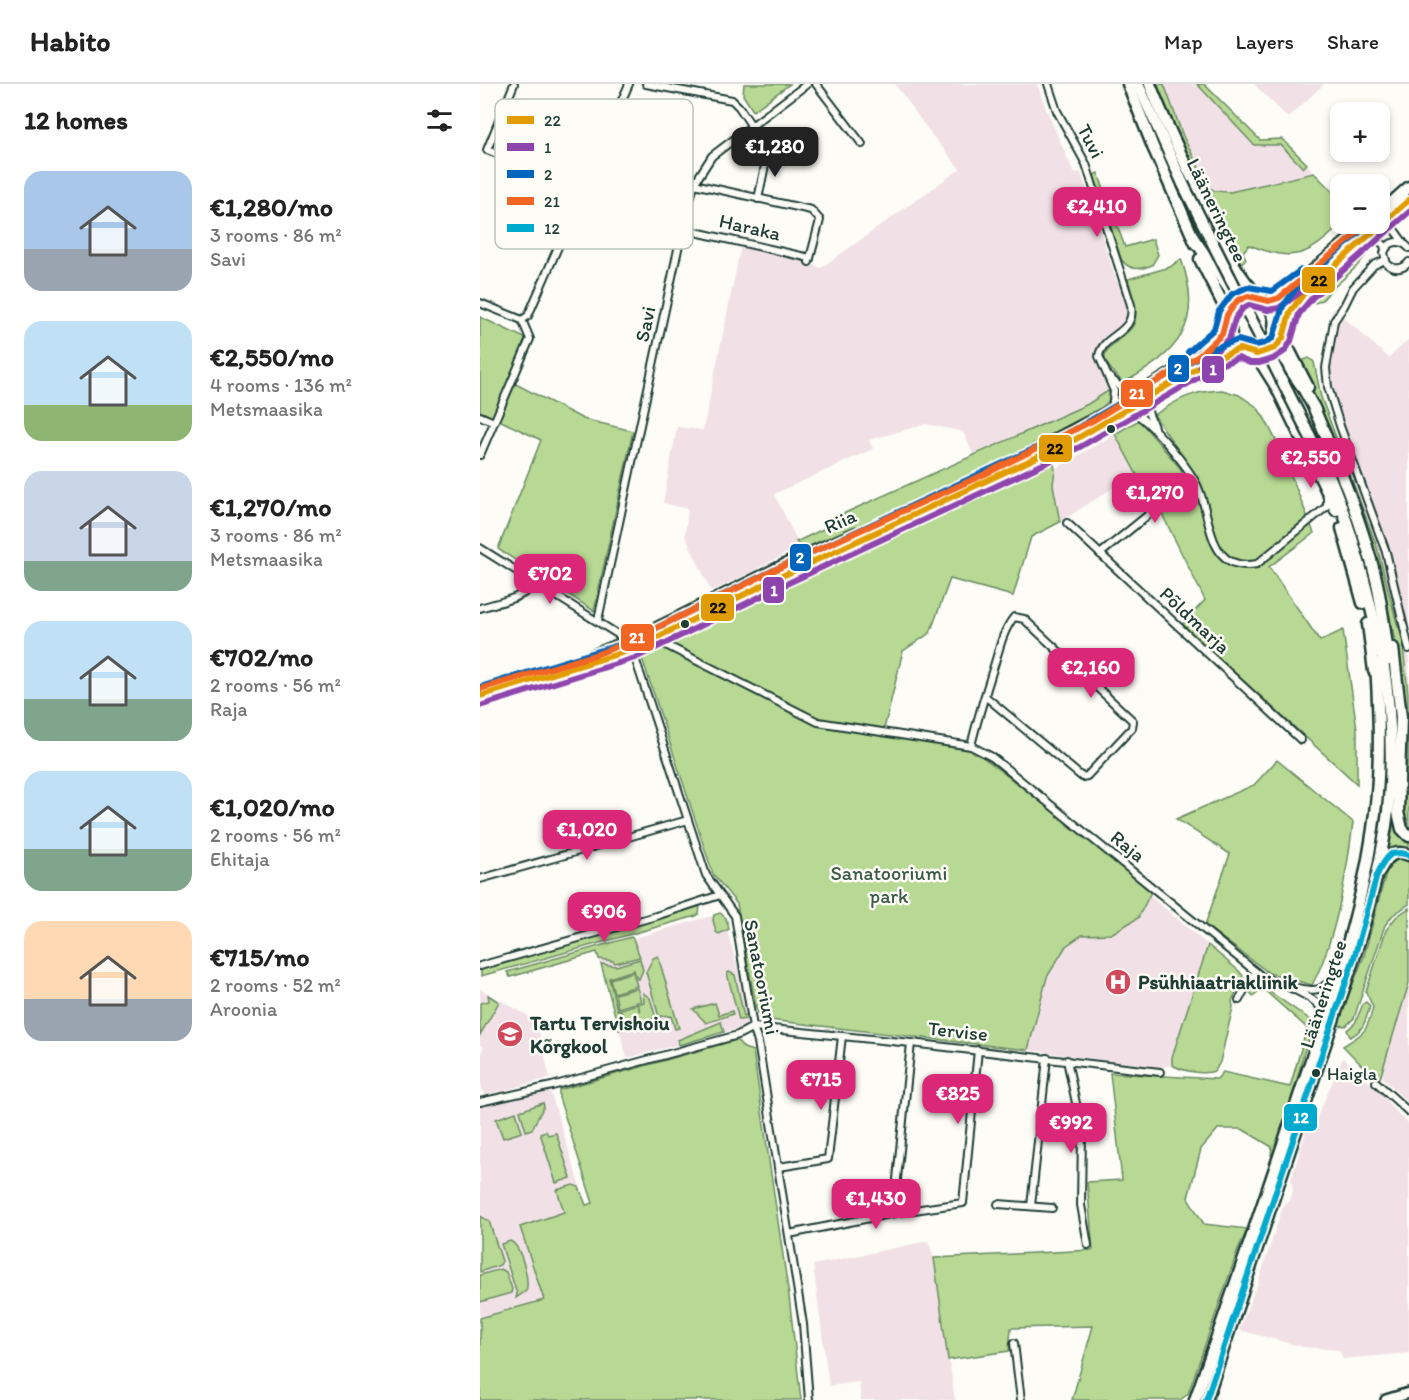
<!DOCTYPE html>
<meta charset="utf-8">
<style>
body{margin:0;font-family:Itim,sans-serif;background:#f2f2f2;color:#222;height:100vh;display:flex;flex-direction:column;font-size:22px;white-space:nowrap}
*{box-sizing:border-box;margin:0}
p{font-size:20px;color:#767676}
.icon{flex:none;width:33px;height:33px;fill:none;stroke:currentColor;stroke-width:2;stroke-linecap:round;stroke-linejoin:round}
.map{position:relative;flex:1;overflow:hidden}
.details{display:flex;flex-direction:column;background:#fff;width:480px}
.details>*{flex:none}
.controls{position:absolute;left:850px;top:18px;display:grid;gap:12px}
.controls a{display:grid;place-items:center;width:60px;height:60px;border-radius:12px;background:#fff;box-shadow:0 3px 9px #0003;font-size:30px}
.price{position:absolute;translate:-50% -51px;padding:0 14px;border-radius:12px;background:#db2777;color:#fff;font-size:20px;line-height:39px;filter:drop-shadow(0 2px 3px #0008)}
.price::after{content:'';position:absolute;left:50%;top:36px;width:18px;height:14px;margin-left:-9px;background:inherit;clip-path:polygon(0 0,100% 0,50% 100%)}
.price.on{background:#222;color:#fff}
ul{padding:0;list-style:none}
li{display:flex;align-items:center;gap:18px;height:150px;padding:0 24px}
li span{display:grid;place-items:center;flex:none;width:168px;height:120px;border-radius:18px;color:#555}
li>.icon{margin-inline-start:auto}
span .icon{width:72px;height:72px;fill:#fffc;stroke-width:1}
li b{font-size:26px}
h2{display:flex;justify-content:space-between;align-items:center;height:72px;padding:0 24px;font-size:26px}
header{display:flex;align-items:center;gap:36px;box-sizing:border-box;height:84px;padding:0 30px;background:#fff;border-bottom:2px solid #e0e0e0}
header strong{font-size:28px}
nav{display:flex;gap:33px;margin-inline-start:auto;font-size:21px}
main{display:flex;flex:1;min-height:0}
.map>svg:first-child{display:block}
</style>
<header>
<strong>Habito</strong>
<nav><a>Map</a><a>Layers</a><a>Share</a></nav>
</header>
<main>
<section class="details">
<h2>12 homes<svg class="icon" aria-label="filters" viewBox="0 0 24 24"><path d="M4 7h16M4 17h16"/><circle cx="9" cy="7" r="2"/><circle cx="15" cy="17" r="2"/></svg></h2>
<ul>
<li><span style="background:linear-gradient(#a9c7e8 65%,#9aa5b1 0)"><svg class="icon" aria-label="home" viewBox="0 0 24 24"><path d="M3 11l9-7 9 7M6 9v11h12V9"/></svg></span><div><b>€1,280/mo</b><p>3 rooms · 86 m²</p><p>Savi</p></div></li>
<li><span style="background:linear-gradient(#bfe0f5 70%,#8fb573 0)"><svg class="icon" aria-label="home" viewBox="0 0 24 24"><path d="M3 11l9-7 9 7M6 9v11h12V9"/></svg></span><div><b>€2,550/mo</b><p>4 rooms · 136 m²</p><p>Metsmaasika</p></div></li>
<li><span style="background:linear-gradient(#c9d6e8 75%,#7fa58c 0)"><svg class="icon" aria-label="home" viewBox="0 0 24 24"><path d="M3 11l9-7 9 7M6 9v11h12V9"/></svg></span><div><b>€1,270/mo</b><p>3 rooms · 86 m²</p><p>Metsmaasika</p></div></li>
<li><span style="background:linear-gradient(#bfe0f5 65%,#7fa58c 0)"><svg class="icon" aria-label="home" viewBox="0 0 24 24"><path d="M3 11l9-7 9 7M6 9v11h12V9"/></svg></span><div><b>€702/mo</b><p>2 rooms · 56 m²</p><p>Raja</p></div></li>
<li><span style="background:linear-gradient(#bfe0f5 65%,#7fa58c 0)"><svg class="icon" aria-label="home" viewBox="0 0 24 24"><path d="M3 11l9-7 9 7M6 9v11h12V9"/></svg></span><div><b>€1,020/mo</b><p>2 rooms · 56 m²</p><p>Ehitaja</p></div></li>
<li><span style="background:linear-gradient(#ffd9b3 65%,#9aa5b1 0)"><svg class="icon" aria-label="home" viewBox="0 0 24 24"><path d="M3 11l9-7 9 7M6 9v11h12V9"/></svg></span><div><b>€715/mo</b><p>2 rooms · 52 m²</p><p>Aroonia</p></div></li>
</ul>
</section>
<div class="map">
<svg width="929" height="1316" viewBox="0 0 929 1316">
<rect width="100%" height="100%" fill="#fdfcf7"/>
<filter id="ink" filterUnits="userSpaceOnUse"><feTurbulence type="fractalNoise" baseFrequency=".0167" numOctaves="2"/><feDisplacementMap in="SourceGraphic" scale="12" xChannelSelector="R" yChannelSelector="G"/><feConvolveMatrix kernelMatrix="1 2 1 2 8 2 1 2 1" color-interpolation-filters="sRGB"/></filter>
<g filter="url(#ink)">
<g fill="#f1e1e6">
<polygon points="415,0 557,0 566,25 594,89 601,88 637,198 648,195 655,224 656,235 652,244 647,250 631,261 625,277 643,299 611,319 494,372 483,348 446,340 389,356 393,365 294,410 320,462 258,495 231,507 205,451 208,425 183,419 197,343 223,346 261,162 322,176 341,184 480,85 451,50"/>
<polygon points="684,0 716,0 774,61 801,61 823,84 827,80 834,89 750,108 735,107 729,103 703,52"/>
<polygon points="774,0 844,0 808,34"/>
<polygon points="853,224 909,274 929,255 929,658 927,592 921,543 918,543 897,463 866,376 866,370 845,308 842,279"/>
<polygon points="635,350 656,389 580,438 573,401 575,385"/>
<polygon points="669,811 728,861 693,972 692,981 678,984 548,966 567,893 586,862 602,851 631,850 658,834"/>
<polygon points="242,829 258,886 269,942 147,974 116,865"/>
<polygon points="929,899 929,1020 900,991"/>
<polygon points="0,905 56,936 70,994 4,1012 0,997 0,970 4,963 0,961"/>
<polygon points="863,974 905,1013 911,1023 929,1040 929,1269 863,1275 859,1266 823,1263 759,1246 775,1205 776,1205 803,1122 810,1117 813,1107 811,1096 827,1044 830,1049"/>
<polygon points="70,1006 101,1106 99,1103 77,1106 84,1128 41,1143 65,1216 0,1234 0,1022"/>
<polygon points="448,1157 454,1174 475,1316 381,1316 379,1298 349,1302 333,1181"/>
</g>
<g fill="#b7d993" stroke="#6b8b64" stroke-width="1.5">
<polygon points="264,0 310,0 273,27 263,11"/>
<path d="M675 0H684L703 52 729 103 735 107 750 108 834 89 861 116 862 140C827 172 816 179 769 161L763 168 766 175 759 181 699 60Z"/>
<polygon points="717,0 724,0 780,56 802,55 827,80 823,84 801,61 774,61"/>
<path d="M618 89 645 163 673 155 678 171 672 181C660 186 649 187 641 175L614 91Z"/>
<path d="M893 160C884 178 869 190 853 204 846 210 845 217 835 219L827 213 864 184 882 166Z"/>
<path d="M701 175C725 240 698 269 643 299 638 292 628 284 625 276 621 262 651 252 655 237 658 224 651 208 648 195L690 183Z"/>
<polygon points="0,233 47,255 28,296 103,335 153,347 114,527 18,465 61,356 0,327"/>
<path d="M829 274 834 278 841 313 897 463 918 543H921L928 609 929 746 923 738 918 570C905 506 886 441 863 379 850 345 833 312 821 277Z"/>
<path d="M742 306 759 311 777 323 785 335 801 366 834 449 789 483 840 557 863 546 877 645V700L702 541 725 516 680 426 718 395 674 331C699 315 712 307 742 306Z"/>
<polygon points="628,307 631,311 630,315 621,325 479,398 331,465 325,465 316,458 358,438 356,433 608,320"/>
<polygon points="659,336 701,385 703,396 676,419 656,389 635,350"/>
<polygon points="568,374 573,375 575,385 573,401 580,438 551,453 533,512 470,495 450,549 423,567 403,649 494,666 630,772 671,808 658,834 631,850 602,851 586,862 567,893 548,966 281,935 276,924 257,820 233,790 160,568 235,533 244,525 401,450"/>
<polygon points="915,620 917,620 919,749 929,759 929,767 915,764 907,768 915,656"/>
<path d="M797 676 873 738C867 788 856 857 832 901L789 889 725 841 750 770 696 735 774 701Z"/>
<polygon points="922,774 929,776 929,820 913,831 905,841 874,934 866,942 857,941 884,872 908,781 916,775"/>
<polygon points="220,822 219,830 216,832 1,892 1,884"/>
<path d="M929 824V899L900 994 897 997 863 962C885 948 886 950 893 923L886 908 906 846 916 833Z"/>
<polygon points="240,829 246,834 249,845 239,850 236,848 233,836 234,831"/>
<polygon points="151,853 153,855 160,873 135,879 133,877 119,875 117,868 30,893 27,888"/>
<path d="M728 861 759 887 763 892 752 917 753 923 740 978 735 987C722 991 703 987 692 981V973Z"/>
<polygon points="178,872 199,944 195,945 191,932 188,933 187,931 179,933 166,888 173,874"/>
<polygon points="160,875 163,886 159,895 157,895 154,886 129,894 137,926 139,925 142,933 141,925 157,920 160,928 158,920 164,918 163,909 170,914 176,934 150,941 150,943 139,946 121,880 136,882"/>
<polygon points="153,888 157,902 134,909 130,895"/>
<polygon points="249,888 255,891 264,933 267,930 267,935 259,936 247,889"/>
<polygon points="772,899 787,906 835,939 824,968 815,1004 793,1071 791,1071 792,1063 762,1045 738,1045 721,1065 708,1114 724,1140 768,1145 759,1163 708,1310 700,1316 592,1316 613,1242 531,1244 529,1267 468,1276 454,1174 613,1166 607,1098 642,1096 630,989 737,995 743,988 810,1003 827,944 782,904 773,912 769,907"/>
<polygon points="157,904 161,917 138,924 135,910"/>
<polygon points="8,911 19,918 0,951 0,919 9,917"/>
<path d="M886 918 890 922C886 935 884 947 870 953L867 946 875 939 883 920Z"/>
<polygon points="235,919 239,931 252,927 253,930 226,939 213,925"/>
<polygon points="241,938 244,948 199,961 198,956"/>
<polygon points="257,956 264,964 273,967 309,1212 321,1316 0,1316 0,1234 64,1216 40,1143 84,1128 77,1106 93,1101 99,1103 106,1121 113,1119 79,1014 79,1006"/>
<polygon points="63,1019 64,1022 52,1045 46,1047 40,1027"/>
<polygon points="36,1028 42,1048 23,1054 16,1035"/>
<polygon points="66,1047 68,1051 76,1049 91,1094 76,1099 60,1049"/>
<polygon points="0,1132 9,1137 22,1177 20,1181 0,1188"/>
<path d="M30 1157C41 1161 50 1197 46 1207L36 1214 37 1210 21 1160Z"/>
<polygon points="21,1185 26,1188 32,1205 31,1209 0,1218 0,1191"/>
</g>
<g fill="none" stroke-linecap="round" stroke-linejoin="round">
<defs>
<g id="minor">
<polyline points="34,0 7,66 104,104"/>
<polyline points="166,0 252,16 259,23 271,41"/>
<polyline points="336,0 382,60"/>
<path d="M568 0 577 27 606 80 651 221C656 251 623 249 619 272L634 307 632 326"/>
<polyline points="214,100 331,126 340,136 329,178"/>
<polyline points="278,115 288,67"/>
<polyline points="918,128 913,144 923,158"/>
<polyline points="202,145 330,174"/>
<path d="M886 159C893 155 898 155 904 161L905 166"/>
<path d="M929 164C920 154 908 157 904 169L907 180C914 186 923 186 929 178"/>
<polyline points="905,176 894,181 873,204 864,222 854,237 846,284 848,303 860,342 906,468 929,565"/>
<polyline points="0,219 42,236"/>
<polyline points="42,236 48,232 149,0"/>
<polyline points="629,293 644,306 659,309"/>
<polyline points="669,312 668,328 674,343"/>
<path d="M649 327C668 332 712 387 719 406 732 437 728 489 777 480L845 424 847 421V414"/>
<polyline points="0,332 14,338"/>
<polyline points="0,371 50,255 42,236"/>
<polyline points="587,439 821,656"/>
<polyline points="0,464 142,553 151,566 156,577 226,791 255,832 273,943 278,958 323,1240 329,1316"/>
<polyline points="620,470 706,400 711,393"/>
<path d="M0 524C18 518 44 515 56 498"/>
<polyline points="118,536 200,156 214,100 232,72 327,0"/>
<path d="M171 556 180 558 338 638 491 662 512 673 781 892C794 898 826 909 839 905 847 902 852 894 857 888"/>
<path d="M491 662C497 636 505 611 513 585 519 567 522 548 534 533L544 535 653 637 652 644 607 692 602 693 505 612"/>
<polyline points="0,795 208,736"/>
<polyline points="0,882 176,832 240,811"/>
<path d="M809 903C822 910 839 916 845 931"/>
<polyline points="759,916 769,897 776,888"/>
<polyline points="587,976 602,1048 601,1121 608,1161"/>
<polyline points="896,998 929,1028"/>
<polyline points="0,1018 72,1002 258,951 273,943 431,959 680,988"/>
<polyline points="299,1083 348,1075 362,952"/>
<polyline points="518,1120 572,1124"/>
<polyline points="551,1122 567,974"/>
<polyline points="420,1128 417,1095 431,959"/>
<polyline points="309,1150 420,1128 483,1119 498,966"/>
<polyline points="534,1259 541,1316"/>
</g>
<polyline id="primary" points="906,1316 929,1309"/>
<g id="trunk">
<polyline points="648,0 673,63 716,160"/>
<polyline points="658,0 703,100"/>
<path d="M670 0C685 39 704 77 722 114 738 148 752 189 781 214"/>
<polyline points="900,129 929,103"/>
<polyline points="714,155 758,218"/>
<polyline points="720,175 744,222 747,231"/>
<polyline points="789,223 802,216 815,202 888,140"/>
<polyline points="803,254 828,303"/>
<polyline points="772,270 780,277 797,304 856,426"/>
<path d="M833 322C857 378 881 435 896 495 902 521 905 549 909 576"/>
<path d="M835 326 823 304 795 264C787 250 802 242 789 223 745 193 735 276 778 270 785 269 793 266 798 261 807 253 804 241 809 231 812 222 819 215 825 208L929 116"/>
<polyline points="569,359 632,326 739,261 746,252 749,245"/>
<polyline points="862,444 883,519"/>
<polyline points="888,540 894,587"/>
<polyline points="913,564 921,633 918,728 922,745 929,752"/>
<polyline points="109,573 159,553 319,474 376,449"/>
<polyline points="0,612 151,566 300,493 596,355 626,339 726,279 759,265"/>
<path d="M900 786C907 773 914 765 929 771"/>
<path d="M715 1316C751 1213 787 1110 821 1006 851 916 884 824 895 729 901 680 899 629 896 579"/>
<path d="M726 1316 874 874C889 826 902 778 908 727 913 678 911 626 903 577 901 564 896 550 894 537 882 484 868 434 846 384"/>
</g>
</defs>
<use href="#minor" stroke="#1f3d34" stroke-width="10"/>
<use href="#primary" stroke="#1f3d34" stroke-width="14"/>
<use href="#trunk" stroke="#1f3d34" stroke-width="15"/>
<use href="#minor" stroke="#fdfcf7" stroke-width="6"/>
<use href="#primary" stroke="#fdfcf7" stroke-width="9"/>
<use href="#trunk" stroke="#fdfcf7" stroke-width="10"/>
<defs>
<polyline id="trunk-bridge" points="703,100 846,384"/>
</defs>
<use href="#trunk-bridge" stroke="#1f3d34" stroke-width="15" stroke-linecap="butt"/>
<use href="#trunk-bridge" stroke="#fdfcf7" stroke-width="10"/>
<defs>
<g id="bus-1">
<polyline points="759,265 777,270 795,264 803,254 810,228 825,208 929,116"/>
<polyline points="0,612 151,566 300,493 596,355 726,279 759,265"/>
</g>
<g id="bus-2">
<polyline points="720,282 749,255 755,235 763,224 769,221 788,226 799,224 831,200"/>
<polyline points="3,621 155,574 304,501 600,363 740,281 758,274 770,279 779,279 793,275 805,267 811,257 819,230 832,214 929,128"/>
</g>
<g id="bus-3">
<polyline points="708,268 734,245 739,227 752,210 768,203 792,207 821,186"/>
<polyline points="0,603 148,558 296,485 592,347 732,265 758,256 776,261 785,259 793,254 803,222 818,202 889,140"/>
</g>
<polyline id="bus-4" points="0,605 115,571 146,559 319,474 505,390 614,336 720,271 742,250 747,231 757,217 768,212 789,217 799,214 888,140"/>
<polyline id="bus-5" points="726,1316 874,874 897,791 904,777 911,770 921,769 929,771"/>
</defs>
<use href="#bus-1" stroke="#fdfcf7" stroke-width="10"/>
<use href="#bus-2" stroke="#fdfcf7" stroke-width="10"/>
<use href="#bus-3" stroke="#fdfcf7" stroke-width="10"/>
<use href="#bus-4" stroke="#fdfcf7" stroke-width="10"/>
<use href="#bus-5" stroke="#fdfcf7" stroke-width="10"/>
<use href="#bus-1" stroke="#e19c05" stroke-width="6"/>
<use href="#bus-2" stroke="#8e44ad" stroke-width="6"/>
<use href="#bus-3" stroke="#0065bd" stroke-width="6"/>
<use href="#bus-4" stroke="#f26522" stroke-width="6"/>
<use href="#bus-5" stroke="#00a9ce" stroke-width="6"/>
</g>
</g>
<defs>
<symbol id="hospital-disc" viewBox="-11 -11 22 22"><circle r="9.5" fill="#d1495b" stroke="#fdfcf7"/><path d="M-5-5h3v3.5h4V-5h3V5h-3V1.5h-4V5h-3Z" fill="#fff"/></symbol>
<symbol id="university-disc" viewBox="-11 -11 22 22"><circle r="9.5" fill="#d1495b" stroke="#fdfcf7"/><path d="M0-5L7-2L0 1L-7-2ZM-4 1L0 2.5L4 1V4Q0 6-4 4Z" fill="#fff"/></symbol>
</defs>
<g fill-rule="evenodd">
<use href="#hospital-disc" x="623" y="883" width="30" height="30"/>
<use href="#university-disc" x="15" y="935" width="30" height="30"/>
</g>
<g fill="#1f3d34" stroke="#fdfcf7" stroke-width="2">
<circle cx="631" cy="345" r="5"/>
<circle cx="205" cy="540" r="5"/>
<circle cx="836" cy="989" r="5"/>
</g>
<g text-anchor="middle" stroke-width="5" stroke-linejoin="round" paint-order="stroke">
<g font-size="18" fill="#1f3d34" stroke="#fdfcf7" text-anchor="start">
<text x="847" y="996">Haigla</text>
</g>
<g font-size="20" fill="#1f3d34" stroke="#fdfcf7">
<text transform="translate(611 57) rotate(63)" y="7">Tuvi</text>
<text transform="translate(737 126) rotate(64)" y="7">Lääneringtee</text>
<text transform="translate(270 143) rotate(13)" y="7">Haraka</text>
<text transform="translate(165 240) rotate(-78)" y="7">Savi</text>
<text transform="translate(360 437) rotate(-24)" y="7">Riia</text>
<text transform="translate(715 536) rotate(43)" y="7">Põldmarja</text>
<text transform="translate(648 762) rotate(39)" y="7">Raja</text>
<text transform="translate(282 893) rotate(79)" y="7">Sanatooriumi</text>
<text transform="translate(843 910) rotate(-72)" y="7">Lääneringtee</text>
<text transform="translate(478 947) rotate(6)" y="7">Tervise</text>
</g>
<g font-size="20" fill="#3d5c47" stroke="#fdfcf7">
<text x="409" y="796">Sanatooriumi<tspan x="409" dy="23">park</tspan></text>
</g>
<g font-size="20" font-weight="bold" fill="#1f3d34" stroke="#fdfcf7" text-anchor="start">
<text x="658" y="905">Psühhiaatriakliinik</text>
<text x="50" y="946">Tartu Tervishoiu<tspan x="50" dy="23">Kõrgkool</tspan></text>
</g>
</g>
<rect x="15" y="15" width="198" height="150" rx="9" fill="#fdfcf7" stroke="#bac3bc" stroke-width="1.5"/>
<rect x="27" y="32" width="27" height="8" fill="#e19c05"/>
<rect x="27" y="59" width="27" height="8" fill="#8e44ad"/>
<rect x="27" y="86" width="27" height="8" fill="#0065bd"/>
<rect x="27" y="113" width="27" height="8" fill="#f26522"/>
<rect x="27" y="140" width="27" height="8" fill="#00a9ce"/>
<g font-size="16" fill="#1f3d34">
<text x="64" y="42">22</text>
<text x="64" y="69">1</text>
<text x="64" y="96">2</text>
<text x="64" y="123">21</text>
<text x="64" y="150">12</text>
</g>
<g stroke="#fdfcf7" stroke-width="2">
<rect x="821" y="182" width="35" height="28" rx="6" fill="#e19c05"/>
<rect x="687" y="270" width="23" height="29" rx="6" fill="#0065bd"/>
<rect x="721" y="271" width="24" height="29" rx="6" fill="#8e44ad"/>
<rect x="640" y="295" width="34" height="29" rx="6" fill="#f26522"/>
<rect x="558" y="350" width="35" height="29" rx="6" fill="#e19c05"/>
<rect x="309" y="459" width="23" height="29" rx="6" fill="#0065bd"/>
<rect x="282" y="492" width="23" height="28" rx="6" fill="#8e44ad"/>
<rect x="220" y="509" width="35" height="29" rx="6" fill="#e19c05"/>
<rect x="140" y="539" width="35" height="29" rx="6" fill="#f26522"/>
<rect x="803" y="1019" width="35" height="29" rx="6" fill="#00a9ce"/>
</g>
<g font-size="16" text-anchor="middle" font-weight="bold" fill="#fff">
<text x="698" y="290">2</text>
<text x="733" y="291">1</text>
<text x="657" y="315">21</text>
<text x="320" y="479">2</text>
<text x="294" y="512">1</text>
<text x="157" y="559">21</text>
<text x="821" y="1039">12</text>
</g>
<g font-size="16" text-anchor="middle" font-weight="bold" fill="#111">
<text x="839" y="202">22</text>
<text x="575" y="370">22</text>
<text x="238" y="529">22</text>
</g>
</svg>
<div class="controls">
<a>+</a>
<a>−</a>
</div>
<b class="price on" style="left:295px;top:94px">€1,280</b>
<b class="price" style="left:617px;top:154px">€2,410</b>
<b class="price" style="left:831px;top:405px">€2,550</b>
<b class="price" style="left:675px;top:440px">€1,270</b>
<b class="price" style="left:70px;top:521px">€702</b>
<b class="price" style="left:611px;top:615px">€2,160</b>
<b class="price" style="left:107px;top:777px">€1,020</b>
<b class="price" style="left:124px;top:859px">€906</b>
<b class="price" style="left:341px;top:1027px">€715</b>
<b class="price" style="left:478px;top:1041px">€825</b>
<b class="price" style="left:591px;top:1070px">€992</b>
<b class="price" style="left:396px;top:1146px">€1,430</b>
</div>
</main>
